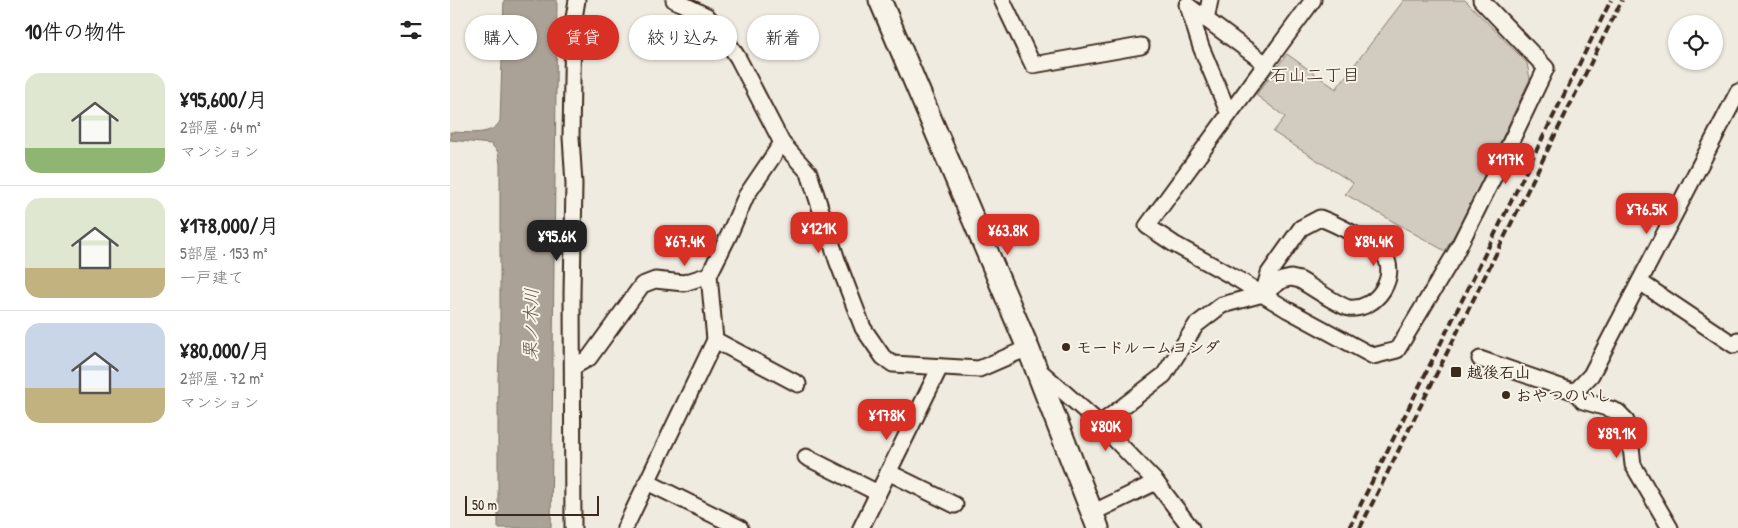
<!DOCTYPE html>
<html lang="ja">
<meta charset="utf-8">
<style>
body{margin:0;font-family:"Patrick Hand","Klee One",sans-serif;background:#f2f2f2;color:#222;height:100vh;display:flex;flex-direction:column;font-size:19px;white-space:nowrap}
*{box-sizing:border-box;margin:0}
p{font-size:16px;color:#767676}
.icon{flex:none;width:28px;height:28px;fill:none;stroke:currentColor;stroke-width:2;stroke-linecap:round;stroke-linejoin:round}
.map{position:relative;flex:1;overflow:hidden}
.drawer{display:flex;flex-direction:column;background:#fff;width:450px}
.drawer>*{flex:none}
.top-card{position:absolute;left:15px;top:15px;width:475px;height:45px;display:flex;gap:10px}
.tools{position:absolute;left:1218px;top:15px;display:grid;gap:10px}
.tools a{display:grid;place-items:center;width:55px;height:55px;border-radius:50%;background:#fff;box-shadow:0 1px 4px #0004;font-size:25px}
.scale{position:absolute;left:15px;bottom:12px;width:134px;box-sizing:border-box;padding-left:5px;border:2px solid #3b2a1e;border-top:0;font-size:14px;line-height:18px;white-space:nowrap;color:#3b2a1e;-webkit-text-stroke:4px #f7f3e8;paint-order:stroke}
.price{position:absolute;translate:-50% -42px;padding:0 11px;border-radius:10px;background:#d93025;color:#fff;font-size:16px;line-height:32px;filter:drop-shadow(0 1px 2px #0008)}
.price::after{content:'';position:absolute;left:50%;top:30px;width:15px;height:11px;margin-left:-8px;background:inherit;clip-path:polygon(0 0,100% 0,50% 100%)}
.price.current{background:#222;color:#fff}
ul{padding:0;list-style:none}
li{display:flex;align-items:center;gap:15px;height:125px;padding:0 25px}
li+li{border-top:1px solid #e0e0e0}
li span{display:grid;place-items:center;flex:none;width:140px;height:100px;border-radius:15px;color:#555}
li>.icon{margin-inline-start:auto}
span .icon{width:60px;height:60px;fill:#fffc;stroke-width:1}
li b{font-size:21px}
h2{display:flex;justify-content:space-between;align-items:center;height:60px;padding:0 25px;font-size:21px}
.pill{padding:0 18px;border-radius:22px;background:#fff;box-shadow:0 1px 4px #0004;font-size:18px;line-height:45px}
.pill.current{background:#d93025;color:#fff}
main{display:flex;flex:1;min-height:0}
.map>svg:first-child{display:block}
</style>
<main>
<section class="drawer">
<h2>10件の物件<svg class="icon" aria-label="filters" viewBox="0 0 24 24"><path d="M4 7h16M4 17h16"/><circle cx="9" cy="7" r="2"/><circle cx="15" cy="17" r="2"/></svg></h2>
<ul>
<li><span style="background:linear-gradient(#dfe7d0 75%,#8fb573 0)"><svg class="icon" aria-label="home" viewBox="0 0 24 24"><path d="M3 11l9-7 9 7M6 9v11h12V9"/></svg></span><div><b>¥95,600/月</b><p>2部屋 · 64 m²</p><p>マンション</p></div></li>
<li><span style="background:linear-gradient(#dfe7d0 70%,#c2b280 0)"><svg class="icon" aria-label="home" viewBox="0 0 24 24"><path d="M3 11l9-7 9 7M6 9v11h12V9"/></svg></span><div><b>¥178,000/月</b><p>5部屋 · 153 m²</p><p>一戸建て</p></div></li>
<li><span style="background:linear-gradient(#c9d6e8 65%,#c2b280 0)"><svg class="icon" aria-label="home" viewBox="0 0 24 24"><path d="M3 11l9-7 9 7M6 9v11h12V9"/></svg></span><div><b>¥80,000/月</b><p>2部屋 · 72 m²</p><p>マンション</p></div></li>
</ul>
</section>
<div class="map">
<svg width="1288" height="528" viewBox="0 0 1288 528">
<rect width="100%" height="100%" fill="#efebe0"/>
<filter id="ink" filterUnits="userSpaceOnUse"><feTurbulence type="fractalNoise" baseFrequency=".02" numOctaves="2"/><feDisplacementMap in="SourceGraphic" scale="10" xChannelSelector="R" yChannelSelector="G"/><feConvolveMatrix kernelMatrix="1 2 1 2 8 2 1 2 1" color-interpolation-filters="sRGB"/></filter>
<g filter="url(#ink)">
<polygon fill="#d1cbc0" stroke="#867a6f" points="954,0 1015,0 1077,63 1080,79 1017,213 995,251 895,194 903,183 823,132 835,117 806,95 837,54 886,89"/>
<path fill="#aaa296" stroke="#7e7266" d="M54 0H107L101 528H48V380L50 332V164L48 152 41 144 0 140V132C15 132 43 137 50 121Z"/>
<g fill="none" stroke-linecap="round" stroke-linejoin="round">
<defs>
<g id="street">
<polyline points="224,0 257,16 273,35 288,58 332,143 359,173 387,260 413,328 433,357 443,364 529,369 578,348"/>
<polyline points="552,0 583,65 691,46"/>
<polyline points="863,0 697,226 724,244 789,280 838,310 923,356 947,350 1005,254 1054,156 1096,68 1031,0"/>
<polyline points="737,5 816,64"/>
<polyline points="738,6 751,47 779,114"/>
<polyline points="756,20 760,0"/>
<polyline points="1190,282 1284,345 1288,340"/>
<polyline points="265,340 348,384"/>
<polyline points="1030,359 1125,392 1133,401 1160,409 1168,412 1175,419 1179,428 1183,465 1220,528"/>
<polyline points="123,367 139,358 192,285 205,280 234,283 259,275 279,235 296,196 332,143"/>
<polyline points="589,370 650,424 706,482 741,528"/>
<polyline points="1125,392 1141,375 1288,92"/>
<path d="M650 424 714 375 746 325 772 305 813 294 832 280 841 278 850 280C860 286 889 306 899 308 927 311 950 275 933 253 927 244 881 222 870 218L851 228 819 273 813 294"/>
<polyline points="356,457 428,493"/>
<polyline points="438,472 505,505"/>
<polyline points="197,482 290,528"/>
<polyline points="642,513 706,482"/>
<polyline points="123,528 122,293 124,184 121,137 123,24 127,0"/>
<polyline points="175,528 265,340 259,275"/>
<polyline points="411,528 490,367"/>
</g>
<polyline id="secondary" points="430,0 578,348 648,528"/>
</defs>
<use href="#street" stroke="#3b2a1e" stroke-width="19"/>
<use href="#secondary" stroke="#3b2a1e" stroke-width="25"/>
<use href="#street" stroke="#f7f3e8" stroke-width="15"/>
<use href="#secondary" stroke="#f7f3e8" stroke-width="21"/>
<g stroke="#3b2a1e" stroke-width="4" stroke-dasharray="8 4" stroke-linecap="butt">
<polyline points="899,528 1161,0"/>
<polyline points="910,528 1172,0"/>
</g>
</g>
</g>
<g fill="#3b2a1e" stroke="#f7f3e8" stroke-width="2">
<circle cx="616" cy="347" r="5"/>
<rect x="1000" y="366" width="12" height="12" rx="2.5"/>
<circle cx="1056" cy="395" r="5"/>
</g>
<g text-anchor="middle" stroke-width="4" stroke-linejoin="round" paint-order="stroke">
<g font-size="16" font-weight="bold" fill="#3b2a1e" stroke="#f7f3e8" text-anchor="start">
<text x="626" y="353">モードルームヨシダ</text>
<text x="1017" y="378">越後石山</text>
<text x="1066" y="401">おやつのいし</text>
</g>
<g font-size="18" fill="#3b2a1e" stroke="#f7f3e8">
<text x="865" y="81">石山二丁目</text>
</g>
<g font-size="18" font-style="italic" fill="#625448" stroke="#f7f3e8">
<text transform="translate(81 324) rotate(-89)" y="6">栗ノ木川</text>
</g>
</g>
</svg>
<div class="tools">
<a><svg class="icon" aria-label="locate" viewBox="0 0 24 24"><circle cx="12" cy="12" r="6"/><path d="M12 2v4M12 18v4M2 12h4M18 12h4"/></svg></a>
</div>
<div class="scale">50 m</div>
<b class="price" style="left:1056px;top:185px">¥117K</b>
<b class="price" style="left:1197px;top:235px">¥76.5K</b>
<b class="price" style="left:369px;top:254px">¥121K</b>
<b class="price" style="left:558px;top:256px">¥63.8K</b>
<b class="price current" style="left:107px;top:262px">¥95.6K</b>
<b class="price" style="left:235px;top:267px">¥67.4K</b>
<b class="price" style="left:924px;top:267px">¥84.4K</b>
<b class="price" style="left:437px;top:441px">¥178K</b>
<b class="price" style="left:656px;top:452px">¥80K</b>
<b class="price" style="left:1167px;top:459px">¥89.1K</b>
<div class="top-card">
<a class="pill">購入</a>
<a class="pill current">賃貸</a>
<a class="pill">絞り込み</a>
<a class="pill">新着</a>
</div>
</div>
</main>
